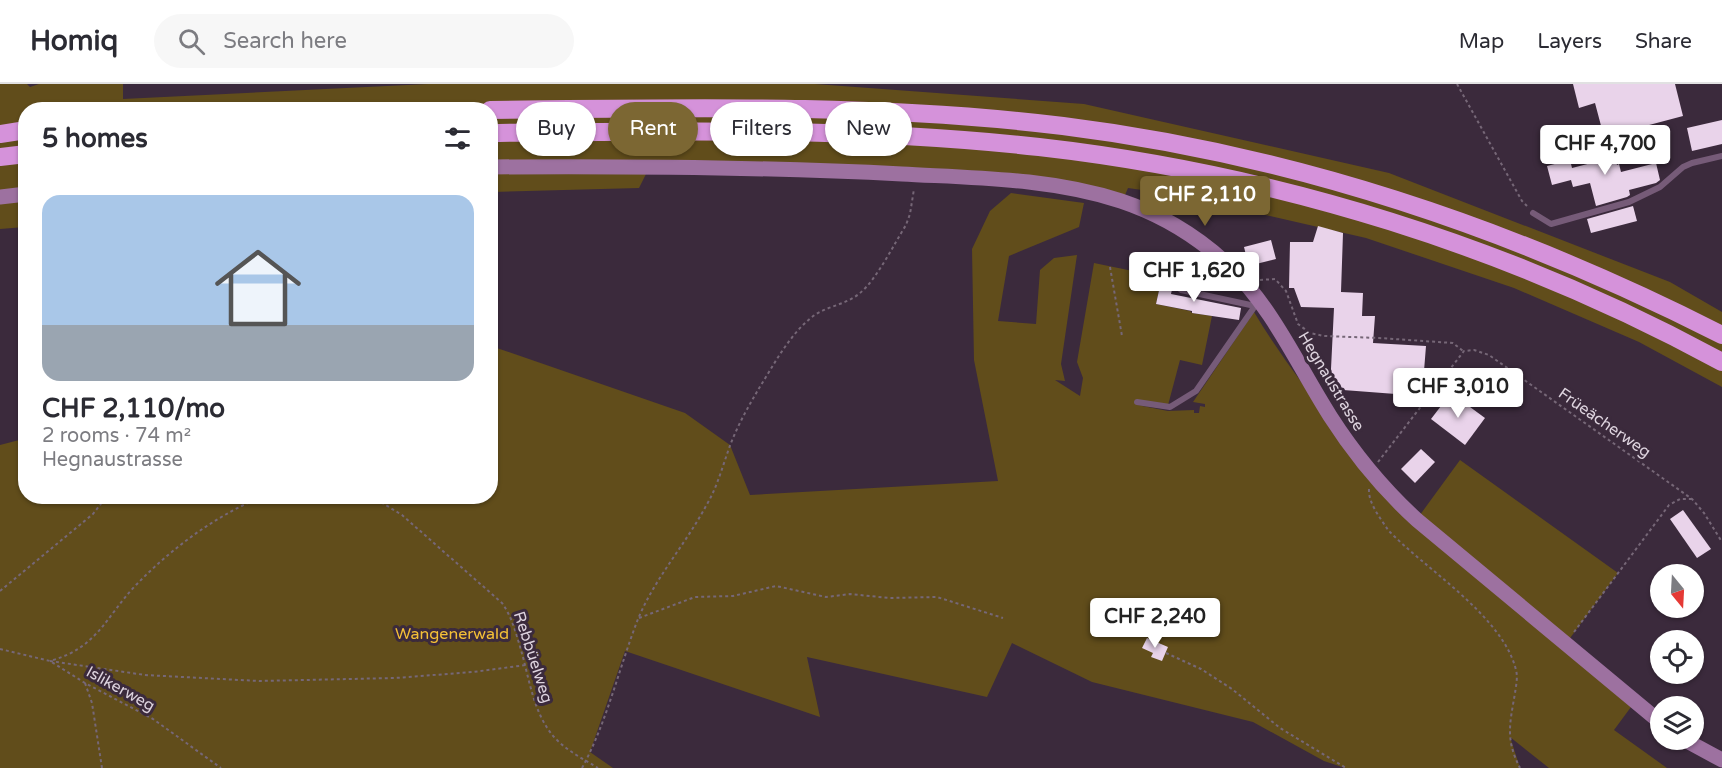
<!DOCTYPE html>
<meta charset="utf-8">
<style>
body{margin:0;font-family:"Varela Round",sans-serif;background:#f7f7f7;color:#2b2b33;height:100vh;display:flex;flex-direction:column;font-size:22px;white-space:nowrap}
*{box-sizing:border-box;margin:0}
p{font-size:20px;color:#7c7c81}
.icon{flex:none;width:33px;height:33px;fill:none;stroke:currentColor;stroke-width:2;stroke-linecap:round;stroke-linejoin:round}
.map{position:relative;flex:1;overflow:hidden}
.side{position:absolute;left:18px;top:18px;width:480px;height:402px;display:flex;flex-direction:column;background:#fff;border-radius:24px;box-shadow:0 2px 4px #0004}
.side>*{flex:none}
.guide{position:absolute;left:516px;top:18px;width:570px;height:54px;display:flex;gap:12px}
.needle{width:39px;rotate:162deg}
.controls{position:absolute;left:1650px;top:480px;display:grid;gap:12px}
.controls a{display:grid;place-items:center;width:54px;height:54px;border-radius:50%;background:#fff;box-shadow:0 2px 4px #0004;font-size:30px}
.price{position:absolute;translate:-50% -51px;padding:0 14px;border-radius:6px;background:#fff;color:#222;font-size:20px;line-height:39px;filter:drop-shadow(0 2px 3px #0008)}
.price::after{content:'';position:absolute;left:50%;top:36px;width:18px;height:14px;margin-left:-9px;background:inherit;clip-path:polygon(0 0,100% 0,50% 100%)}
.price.current{background:#7c6733;color:#fff}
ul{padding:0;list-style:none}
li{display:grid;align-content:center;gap:12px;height:318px;padding:0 24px}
li span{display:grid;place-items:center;height:186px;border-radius:18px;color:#555}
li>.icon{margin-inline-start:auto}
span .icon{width:108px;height:108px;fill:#fffc;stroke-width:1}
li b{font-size:26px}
h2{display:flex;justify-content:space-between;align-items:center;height:72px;padding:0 24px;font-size:26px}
.tag{padding:0 21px;border-radius:27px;background:#fff;box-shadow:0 2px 4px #0004;font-size:21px;line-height:54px}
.tag.current{background:#7c6733;color:#fff}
header{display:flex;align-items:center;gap:36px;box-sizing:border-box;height:84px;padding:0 30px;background:#fff;border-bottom:2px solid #e1e1e2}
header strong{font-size:28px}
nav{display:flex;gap:33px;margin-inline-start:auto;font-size:21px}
.search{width:420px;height:54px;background:#f7f7f7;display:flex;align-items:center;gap:15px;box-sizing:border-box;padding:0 21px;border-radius:33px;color:#7c7c81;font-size:22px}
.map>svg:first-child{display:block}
</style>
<header>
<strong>Homiq</strong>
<div class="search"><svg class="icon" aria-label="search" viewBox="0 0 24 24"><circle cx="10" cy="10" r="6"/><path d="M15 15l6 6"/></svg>Search here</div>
<nav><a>Map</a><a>Layers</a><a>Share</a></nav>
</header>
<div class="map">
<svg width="1722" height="684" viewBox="0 0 1722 684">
<rect width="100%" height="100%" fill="#3b2a3c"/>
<g fill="#614d1b">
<polygon points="0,0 27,0 30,3 39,0 123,0 123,15 428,0 815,0 1084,20 1389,89 1670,198 1722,228 1722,303 1639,258 1514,204 1366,154 1183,112 1128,104 1122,118 1063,103 650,82 639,104 491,108 490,26 26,26 25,143 0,145"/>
<path d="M1011 109 1084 119 1079 143 1009 172 998 237 1036 240 1040 186 1054 174 1077 171 1061 280 1065 297 1055 296 1080 312 1083 294 1077 278 1094 179 1162 193 1156 220 1190 227 1192 229 1212 232 1202 281 1180 276 1167 325 1137 321 1168 327 1194 326V329H1199L1200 322 1205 323V320L1193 318 1254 228C1300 305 1358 369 1417 435L1460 376 1618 489 1562 565 1631 623 1614 646 1667 684H1549L1510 653 1520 684H1345L1324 677 1253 638 1092 598 1012 559 987 613 807 573 820 633 625 567 590 668 613 684H0V361L23 355 25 343 26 412H490L491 262 685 329 730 361 750 411 998 397 974 276 972 165 990 127Z"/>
</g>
<g fill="#e9d3ea">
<polygon points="1573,0 1675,0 1683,32 1604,53 1595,19 1579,24"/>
<polygon points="1722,36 1722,60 1692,67 1687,44"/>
<polygon points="1611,60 1617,81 1619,80 1621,88 1656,79 1660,96 1656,99 1629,106 1630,111 1627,113 1596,122 1590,99 1573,103 1571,96 1552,101 1547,82 1570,76 1572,84 1599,77 1596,64"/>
<polygon points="1633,122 1637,137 1591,149 1587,135"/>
<polygon points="1318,142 1343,149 1341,208 1363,209 1362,232 1375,232 1373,259 1426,262 1422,312 1330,305 1334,224 1301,223 1294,204 1289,204 1290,158 1313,158"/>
<polygon points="1271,156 1276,175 1256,180 1255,177 1248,179 1244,163"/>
<polygon points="1162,193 1174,196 1171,210 1241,224 1239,236 1192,229 1192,227 1156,220"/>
<polygon points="1451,309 1485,334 1465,361 1431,335"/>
<polygon points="1421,365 1435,378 1415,399 1401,385"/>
<polygon points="1683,426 1711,465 1697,474 1670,435"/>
<polygon points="1147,554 1168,563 1162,577 1151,573 1153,569 1142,564"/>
</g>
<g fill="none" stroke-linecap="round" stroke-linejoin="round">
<g stroke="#766777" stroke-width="2" stroke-dasharray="3 3" stroke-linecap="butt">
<polyline points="1457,0 1522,117 1527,122"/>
<polyline points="1149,180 1153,188 1184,195 1183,197"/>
<polyline points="1110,183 1122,252"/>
<polyline points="1260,196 1275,195 1286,207 1298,240 1310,249 1324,252 1379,254 1453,259 1463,267"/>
<polyline points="1378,378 1464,267 1474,266 1489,271 1692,415 1704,429 1722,458"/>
<path d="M1369 405C1368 419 1381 435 1388 446 1425 485 1503 532 1516 586 1518 593 1516 602 1515 609 1510 639 1505 655 1520 684"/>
<path d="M371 412 402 431 502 519C512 533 516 549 521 566 530 597 534 635 559 658 571 669 585 676 598 684"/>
<polyline points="0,507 93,430 107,412"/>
<polyline points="639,534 695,513 733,512 776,502 826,513 850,510 889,514 937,513 1003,534"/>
<polyline points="1574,548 1669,421 1680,415 1692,415"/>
<polyline points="0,565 50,577 85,599 153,635 221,684"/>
<polyline points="1166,569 1201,585 1232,605 1280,644 1346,684"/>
<path d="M53 576C98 563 107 531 136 501 172 464 216 431 264 412"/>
<polyline points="50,577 145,591 259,597 395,594 473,588 526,581"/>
<polyline points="85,599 92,619 102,684"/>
<path d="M582 684C607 638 619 584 638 535 655 494 685 461 706 422 718 402 723 380 731 359 738 341 748 323 758 306 773 282 789 251 812 233 826 222 846 221 860 209 877 195 894 160 906 141L910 130 914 105"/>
</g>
<g stroke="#765b78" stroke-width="6">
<polyline points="1533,129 1551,140 1629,118 1660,103 1683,83 1692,79 1722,72"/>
<polyline points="1181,206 1255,222"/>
<polyline points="1137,318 1170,323 1196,307 1255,222 1261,218"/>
</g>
<g stroke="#9d71a0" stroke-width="15">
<path d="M490 83C628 82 765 83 902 90 975 94 1050 94 1121 117 1160 130 1198 153 1228 181 1273 224 1297 280 1330 332 1355 371 1383 405 1417 436L1660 638"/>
<polyline points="0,113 26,110"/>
<polyline points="1685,656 1722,676"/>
</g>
<g stroke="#d592da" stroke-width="18">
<path d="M490 26C681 24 874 19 1063 42 1296 71 1514 145 1722 251"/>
<path d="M490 49C673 47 857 43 1039 63 1277 90 1511 163 1722 278"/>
<polyline points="0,50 26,46"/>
<polyline points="0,73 26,70"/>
</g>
</g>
<g text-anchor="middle" stroke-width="6" stroke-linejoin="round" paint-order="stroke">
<g font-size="16" fill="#ddd3de" stroke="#3b2a3c">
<text transform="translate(1332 297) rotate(59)" y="6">Hegnaustrasse</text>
<text transform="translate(1605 338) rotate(35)" y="6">Früeächerweg</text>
<text transform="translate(534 573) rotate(72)" y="6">Rebbüelweg</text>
<text transform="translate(121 604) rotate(29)" y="6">Islikerweg</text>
</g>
<g font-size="16" fill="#f5c036" stroke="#3b2a3c">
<text x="452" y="555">Wangenerwald</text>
</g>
</g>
</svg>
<div class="controls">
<a><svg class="needle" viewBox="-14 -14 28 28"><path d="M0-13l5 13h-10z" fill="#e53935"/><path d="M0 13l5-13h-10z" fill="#7c7c81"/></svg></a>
<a><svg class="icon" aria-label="locate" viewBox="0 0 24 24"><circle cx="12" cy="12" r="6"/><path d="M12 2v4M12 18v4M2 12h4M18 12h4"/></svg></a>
<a><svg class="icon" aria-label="layers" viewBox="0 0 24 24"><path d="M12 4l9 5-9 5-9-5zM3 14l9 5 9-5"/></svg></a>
</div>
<b class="price" style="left:1605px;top:92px">CHF 4,700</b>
<b class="price current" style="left:1205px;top:143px">CHF 2,110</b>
<b class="price" style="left:1194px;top:219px">CHF 1,620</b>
<b class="price" style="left:1458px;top:335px">CHF 3,010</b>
<b class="price" style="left:1155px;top:565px">CHF 2,240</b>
<div class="guide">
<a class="tag">Buy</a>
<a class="tag current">Rent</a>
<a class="tag">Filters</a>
<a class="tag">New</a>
</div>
<section class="side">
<h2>5 homes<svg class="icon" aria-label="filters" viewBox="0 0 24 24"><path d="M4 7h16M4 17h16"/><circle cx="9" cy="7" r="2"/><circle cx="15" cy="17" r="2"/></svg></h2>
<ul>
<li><span style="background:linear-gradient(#a9c7e8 70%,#9aa5b1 0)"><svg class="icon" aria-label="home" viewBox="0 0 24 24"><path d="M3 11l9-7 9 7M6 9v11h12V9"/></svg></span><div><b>CHF 2,110/mo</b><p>2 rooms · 74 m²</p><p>Hegnaustrasse</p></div></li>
</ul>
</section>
</div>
